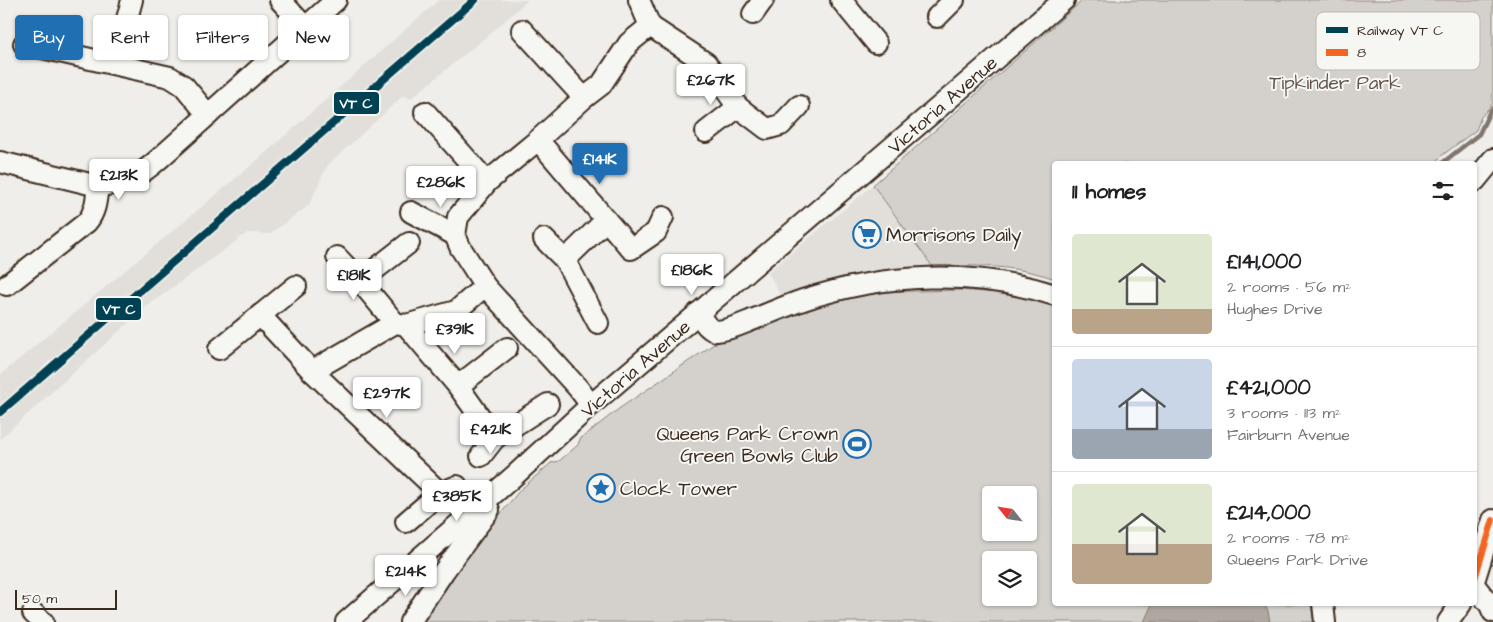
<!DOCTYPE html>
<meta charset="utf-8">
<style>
body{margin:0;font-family:"Architects Daughter",sans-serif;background:#f6f6f6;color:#202124;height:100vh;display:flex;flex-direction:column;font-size:19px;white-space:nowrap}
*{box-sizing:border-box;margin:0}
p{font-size:16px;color:#757577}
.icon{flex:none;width:28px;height:28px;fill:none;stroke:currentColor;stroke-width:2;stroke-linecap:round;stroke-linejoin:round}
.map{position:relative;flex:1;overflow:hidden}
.panel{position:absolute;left:1052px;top:161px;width:425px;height:445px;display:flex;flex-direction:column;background:#fff;border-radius:5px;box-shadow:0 1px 4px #0004}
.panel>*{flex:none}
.hud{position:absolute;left:15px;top:15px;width:475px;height:45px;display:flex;gap:10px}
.needle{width:32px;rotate:300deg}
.tools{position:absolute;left:982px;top:486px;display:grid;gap:10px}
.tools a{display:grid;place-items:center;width:55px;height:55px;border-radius:5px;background:#fff;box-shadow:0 1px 4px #0004;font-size:25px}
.scale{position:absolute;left:15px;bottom:12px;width:102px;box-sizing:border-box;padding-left:5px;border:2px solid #3b2a1e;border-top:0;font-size:14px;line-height:18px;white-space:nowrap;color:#3b2a1e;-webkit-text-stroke:4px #f6f6f2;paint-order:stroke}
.price{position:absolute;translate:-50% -42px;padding:0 11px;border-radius:5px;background:#fff;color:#222;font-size:16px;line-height:32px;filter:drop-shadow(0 1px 2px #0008)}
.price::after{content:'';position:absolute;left:50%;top:30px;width:15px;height:11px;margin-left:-8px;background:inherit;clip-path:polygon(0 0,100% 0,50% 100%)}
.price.current{background:#1f6fb2;color:#fff}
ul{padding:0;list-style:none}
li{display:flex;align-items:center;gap:15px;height:125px;padding:0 20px}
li+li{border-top:1px solid #e0e0e0}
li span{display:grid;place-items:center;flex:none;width:140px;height:100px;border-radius:5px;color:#555}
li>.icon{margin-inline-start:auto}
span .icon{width:60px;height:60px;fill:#fffc;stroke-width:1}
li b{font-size:21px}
h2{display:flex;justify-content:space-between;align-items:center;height:60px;padding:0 20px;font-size:21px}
.chip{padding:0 18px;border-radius:5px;background:#fff;box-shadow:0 1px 4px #0004;font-size:18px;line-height:45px}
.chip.current{background:#1f6fb2;color:#fff}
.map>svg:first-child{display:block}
</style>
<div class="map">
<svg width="1493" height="622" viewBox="0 0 1493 622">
<rect width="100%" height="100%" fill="#efeeea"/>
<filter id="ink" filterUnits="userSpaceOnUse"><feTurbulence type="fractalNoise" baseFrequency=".02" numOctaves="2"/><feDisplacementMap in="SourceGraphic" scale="10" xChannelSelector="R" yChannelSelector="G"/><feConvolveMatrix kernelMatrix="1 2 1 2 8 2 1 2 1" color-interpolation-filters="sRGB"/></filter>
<g filter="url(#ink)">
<g fill="#e2dfdb">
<polygon points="439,0 528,0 491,33 410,99 404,95 327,166 309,205 270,234 247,233 146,307 0,439 0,375 254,163"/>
<polygon points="873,185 932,266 852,279 808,288 781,297 768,272"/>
</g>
<g fill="#d4d1cc" stroke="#887e75" fill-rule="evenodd">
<path d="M1083 0H1493V103L1481 117 1476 130 1440 157 1435 164H1055V279C1016 265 973 265 932 266L873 185Z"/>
<path d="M960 290 1013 294 1055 305V604H1311L1314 622H426L435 604 476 544 520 490 551 463 559 461 571 451 578 445 580 439 620 408 714 344 796 311 874 292ZM991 495H1029V532H991ZM991 560H1029V598H991Z"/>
</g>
<polygon fill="#afa8a1" stroke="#81766d" points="1152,604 1264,604 1268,611 1270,622 1144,622"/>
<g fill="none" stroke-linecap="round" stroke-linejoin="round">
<polyline stroke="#81766d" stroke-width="4.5" points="1441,164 1479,134 1490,111 1493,108"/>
<defs>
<g id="minor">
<polyline points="280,0 305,27"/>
<polyline points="639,0 650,26"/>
<polyline points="841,0 876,43"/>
<polyline points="753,14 763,0"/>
<polyline points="937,17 954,0"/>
<polyline points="522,30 584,98"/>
<polyline points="24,44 170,77 184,86 208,115"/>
<polyline points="115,64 132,0"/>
<polyline points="425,112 487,182"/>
<polyline points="706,132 738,107"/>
<polyline points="538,140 631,249 656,232 663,217"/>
<path d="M0 162 98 186C126 184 140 176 160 158L336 0"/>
<polyline points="1475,181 1493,159"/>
<polyline points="411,212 455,235"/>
<polyline points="544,239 565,260 598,323"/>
<polyline points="337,257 360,281 395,323"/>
<polyline points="565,260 606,220"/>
<polyline points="360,281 409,243"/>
<path d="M7 285 87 222C96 211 96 200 98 186"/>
<path d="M698 313C703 320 708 331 717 331 731 330 744 323 757 318 772 312 788 305 803 300 884 273 974 269 1055 295"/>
<polyline points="260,315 312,371 440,493 406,522"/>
<polyline points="406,325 458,386 507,348"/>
<polyline points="219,349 296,286"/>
<polyline points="312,371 395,323 406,325 456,311 485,286"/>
<polyline points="458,386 495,438 548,404"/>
<polyline points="591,405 578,388 485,286 460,247 455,235 458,217 487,182 538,140 584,98 601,85 629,43 650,26 706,63 738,107 767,129 781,125 799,106"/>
<polyline points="481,456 495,438"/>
<polyline points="440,493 457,486"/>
<polyline points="1475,578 1493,520"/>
<polyline points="1475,586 1490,605 1493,612"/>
<polyline points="1323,604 1325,622"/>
<polyline points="33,613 43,622"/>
<polyline points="346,622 514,476 591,405 1064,0"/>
<polyline points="410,622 444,571 489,510"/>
<polyline points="1448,622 1461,604"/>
</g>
</defs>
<use href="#minor" stroke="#3b2a1e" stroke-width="24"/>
<use href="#minor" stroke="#f6f6f2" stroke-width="20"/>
<defs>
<polyline id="bus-1" points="1475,578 1493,520"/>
</defs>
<use href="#bus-1" stroke="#f6f6f2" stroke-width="10"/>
<use href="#bus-1" stroke="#f26522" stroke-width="6"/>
<defs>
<polyline id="rail-1" points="0,412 475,0"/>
</defs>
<use href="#rail-1" stroke="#f6f6f2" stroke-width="11"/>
<use href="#rail-1" stroke="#004153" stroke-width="8"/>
</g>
</g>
<defs>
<symbol id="supermarket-ring" viewBox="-11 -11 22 22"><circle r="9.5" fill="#f6f6f2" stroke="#1f6fb2" stroke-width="1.5"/><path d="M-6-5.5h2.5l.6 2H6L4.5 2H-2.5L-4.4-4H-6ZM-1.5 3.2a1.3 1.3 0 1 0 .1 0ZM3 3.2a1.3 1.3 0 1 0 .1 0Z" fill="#1f6fb2"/></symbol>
<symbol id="stadium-ring" viewBox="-11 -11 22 22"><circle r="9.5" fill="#f6f6f2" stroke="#1f6fb2" stroke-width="1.5"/><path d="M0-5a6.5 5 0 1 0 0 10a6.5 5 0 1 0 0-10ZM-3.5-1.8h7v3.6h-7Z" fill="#1f6fb2"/></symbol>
<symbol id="sight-ring" viewBox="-11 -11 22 22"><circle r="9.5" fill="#f6f6f2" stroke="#1f6fb2" stroke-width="1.5"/><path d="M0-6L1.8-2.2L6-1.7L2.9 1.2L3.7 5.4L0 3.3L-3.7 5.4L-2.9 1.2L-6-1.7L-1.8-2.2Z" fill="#1f6fb2"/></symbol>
</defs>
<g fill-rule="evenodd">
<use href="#supermarket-ring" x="851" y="218" width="32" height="32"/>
<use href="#stadium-ring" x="841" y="428" width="32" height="32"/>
<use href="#sight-ring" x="585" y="472" width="32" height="32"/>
</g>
<g text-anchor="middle" stroke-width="4" stroke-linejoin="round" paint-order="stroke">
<g font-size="19" fill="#61544a" stroke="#f6f6f2">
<text x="1335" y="89">Tipkinder Park</text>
</g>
<g font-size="19" fill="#3b2a1e" stroke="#f6f6f2">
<text transform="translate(942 104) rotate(-41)" y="7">Victoria Avenue</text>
<text transform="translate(635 368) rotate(-41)" y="7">Victoria Avenue</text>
</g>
<g font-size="19" fill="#3b2a1e" stroke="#f6f6f2" text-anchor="start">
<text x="886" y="241">Morrisons Daily</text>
<text x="838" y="440" text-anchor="end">Queens Park Crown<tspan x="838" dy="22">Green Bowls Club</tspan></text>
<text x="620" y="495">Clock Tower</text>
</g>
</g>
<rect x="1316" y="12" width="164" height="58" rx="8" fill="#f6f6f2" stroke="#beb9b2" stroke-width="1"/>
<rect x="1326" y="27" width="22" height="6" fill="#004153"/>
<rect x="1326" y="49" width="22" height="7" fill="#f26522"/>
<g font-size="14" fill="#3b2a1e">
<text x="1357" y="35">Railway VT C</text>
<text x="1357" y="57">8</text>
</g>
<g stroke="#f6f6f2" stroke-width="2">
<rect x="333" y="91" width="47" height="24" rx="5" fill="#004153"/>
<rect x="95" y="297" width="47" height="24" rx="5" fill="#004153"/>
</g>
<g font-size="14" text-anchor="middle" font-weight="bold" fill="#fff">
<text x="356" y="108">VT C</text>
<text x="119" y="314">VT C</text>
</g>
</svg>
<div class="tools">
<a><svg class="needle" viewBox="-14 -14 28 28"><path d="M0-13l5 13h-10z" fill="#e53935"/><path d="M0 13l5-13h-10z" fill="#757577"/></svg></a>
<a><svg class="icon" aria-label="layers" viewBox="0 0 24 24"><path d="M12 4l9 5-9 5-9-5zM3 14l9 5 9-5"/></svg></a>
</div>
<div class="scale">50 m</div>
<b class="price" style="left:711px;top:106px">£267K</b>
<b class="price current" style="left:600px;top:185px">£141K</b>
<b class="price" style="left:119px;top:201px">£213K</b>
<b class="price" style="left:441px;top:208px">£286K</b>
<b class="price" style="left:692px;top:296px">£186K</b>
<b class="price" style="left:354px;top:301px">£181K</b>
<b class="price" style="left:455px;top:355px">£391K</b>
<b class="price" style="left:387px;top:419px">£297K</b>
<b class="price" style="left:491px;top:455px">£421K</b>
<b class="price" style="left:457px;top:522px">£385K</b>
<b class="price" style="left:406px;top:597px">£214K</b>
<div class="hud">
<a class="chip current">Buy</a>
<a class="chip">Rent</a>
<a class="chip">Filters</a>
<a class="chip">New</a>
</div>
<section class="panel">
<h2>11 homes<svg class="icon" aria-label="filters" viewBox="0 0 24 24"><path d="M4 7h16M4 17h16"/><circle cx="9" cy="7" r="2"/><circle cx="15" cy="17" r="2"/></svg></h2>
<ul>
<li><span style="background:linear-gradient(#dfe7d0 75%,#b9a48a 0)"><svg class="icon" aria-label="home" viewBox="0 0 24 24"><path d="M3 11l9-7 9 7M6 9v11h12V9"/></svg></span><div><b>£141,000</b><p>2 rooms · 56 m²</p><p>Hughes Drive</p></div></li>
<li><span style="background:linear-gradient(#c9d6e8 70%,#9aa5b1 0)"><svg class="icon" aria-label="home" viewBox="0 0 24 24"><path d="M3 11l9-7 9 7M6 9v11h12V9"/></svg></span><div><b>£421,000</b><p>3 rooms · 113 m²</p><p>Fairburn Avenue</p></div></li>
<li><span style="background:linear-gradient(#dfe7d0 60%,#b9a48a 0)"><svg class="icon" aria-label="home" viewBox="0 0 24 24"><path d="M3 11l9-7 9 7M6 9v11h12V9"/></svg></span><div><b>£214,000</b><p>2 rooms · 78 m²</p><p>Queens Park Drive</p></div></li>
</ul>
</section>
</div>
